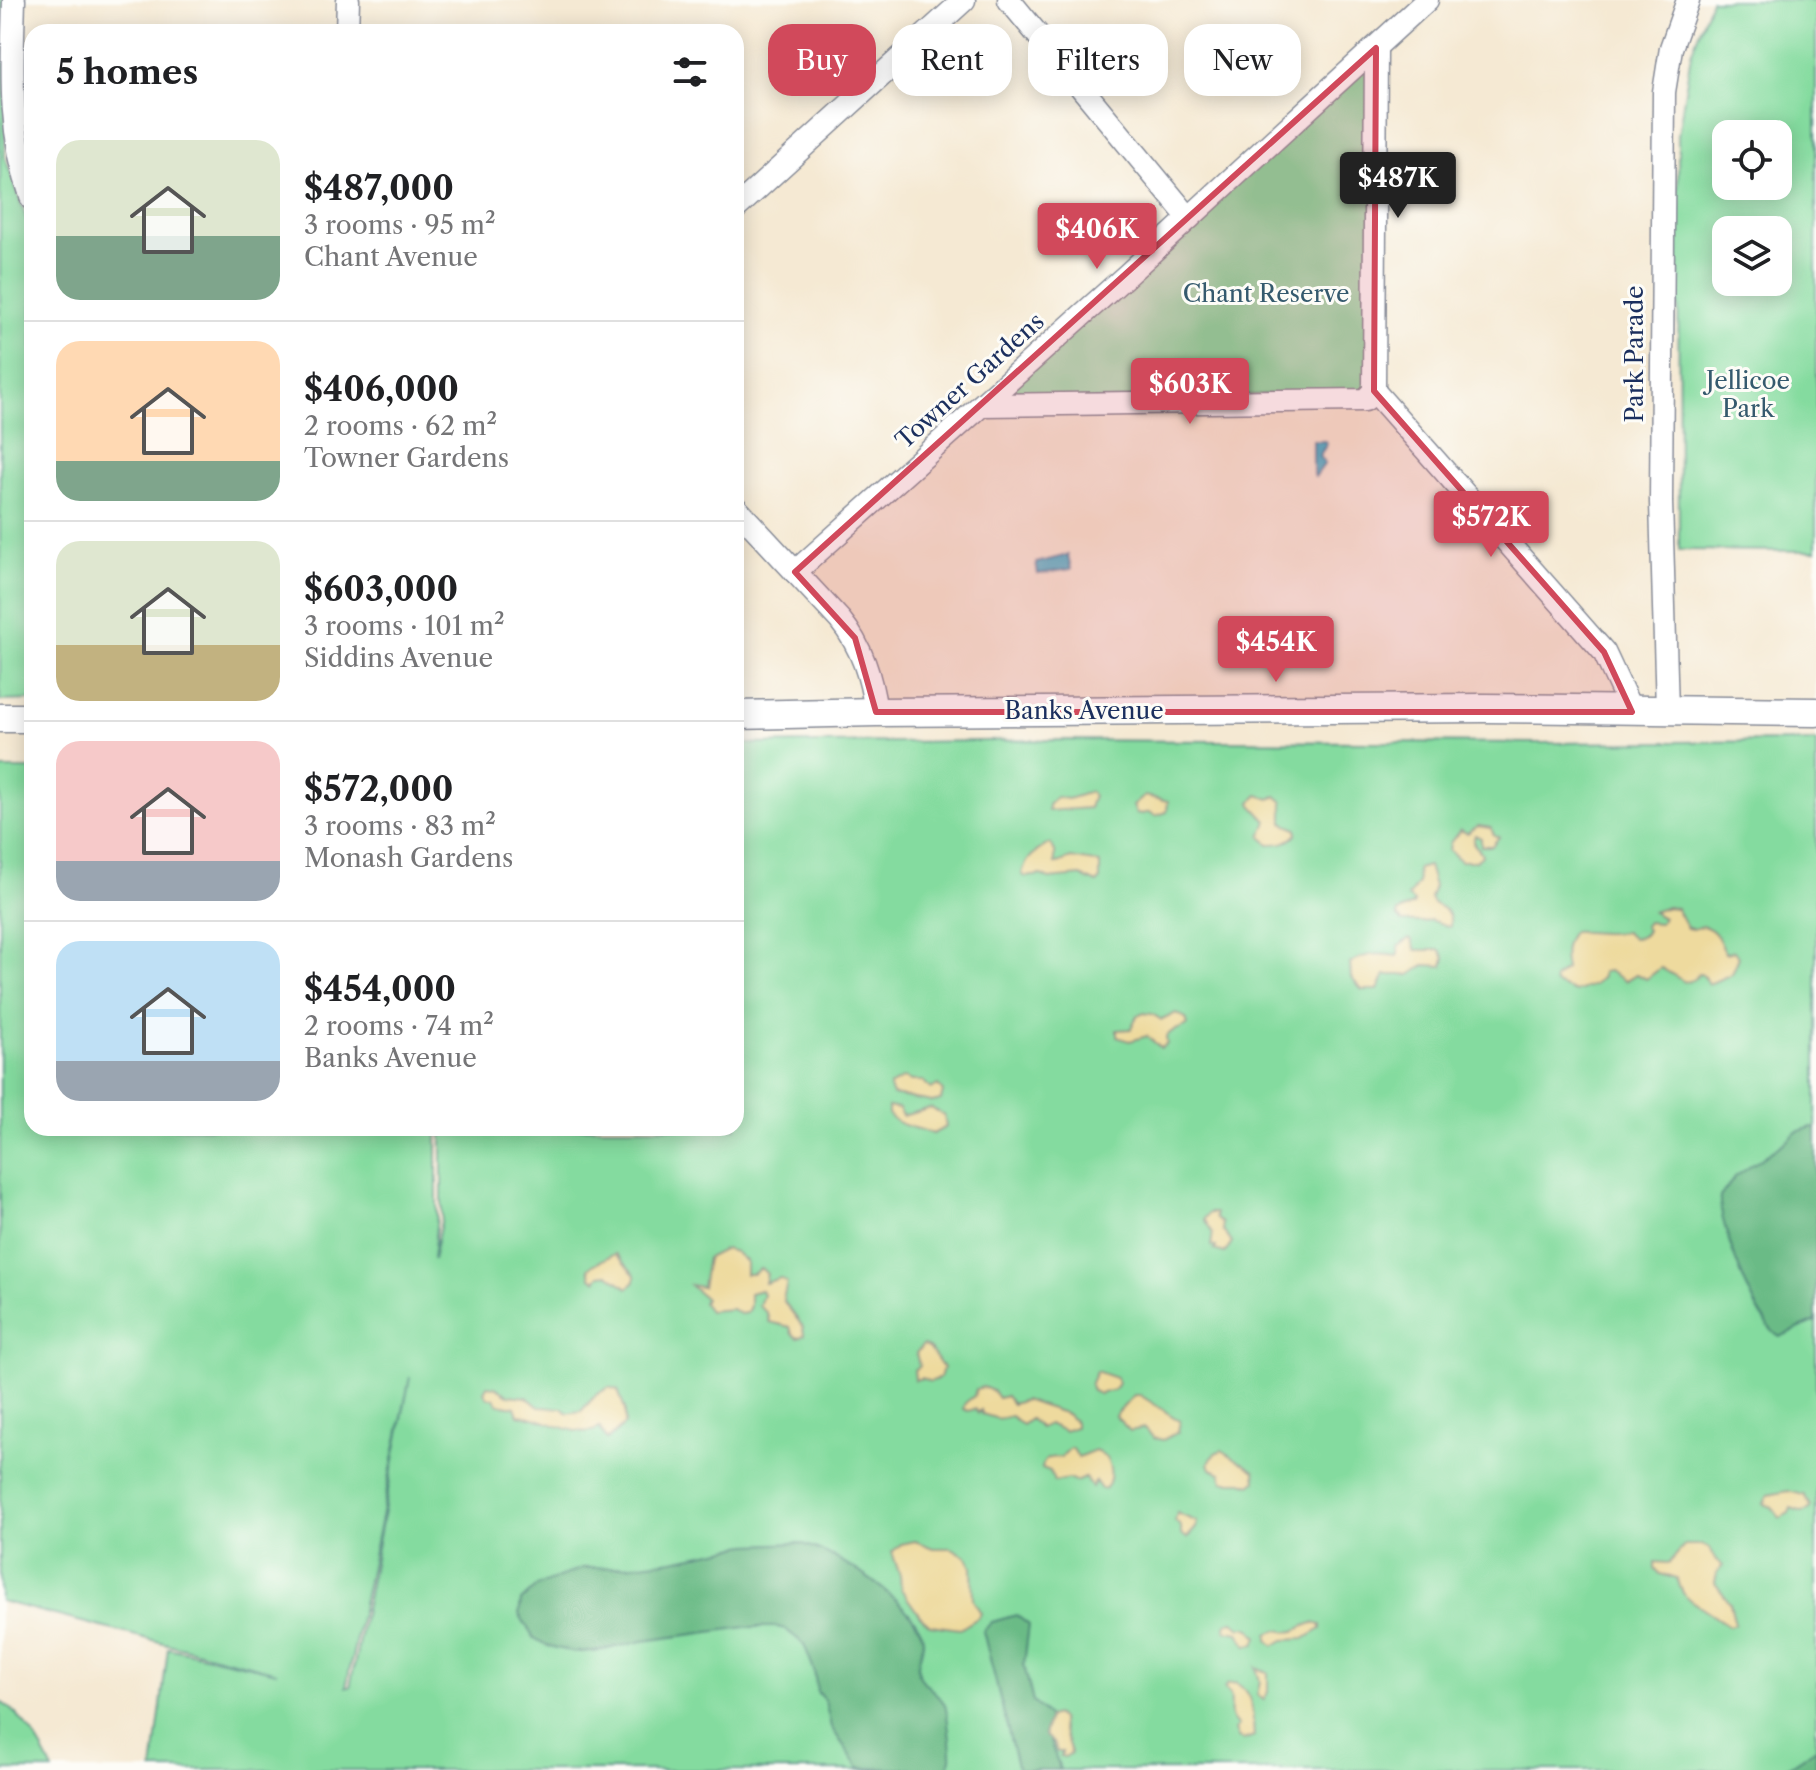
<!DOCTYPE html>
<meta charset="utf-8">
<style>
body{margin:0;font-family:"Libre Caslon Text",serif;background:#f2f2f2;color:#202124;height:100vh;display:flex;flex-direction:column;font-size:30px;white-space:nowrap}
*{box-sizing:border-box;margin:0}
p{font-size:26px;color:#757577}
.icon{flex:none;width:44px;height:44px;fill:none;stroke:currentColor;stroke-width:2;stroke-linecap:round;stroke-linejoin:round}
.map{position:relative;flex:1;overflow:hidden}
.drawer{position:absolute;left:24px;top:24px;width:720px;height:1112px;display:flex;flex-direction:column;background:#fff;border-radius:24px;box-shadow:0 4px 20px #0003}
.drawer>*{flex:none}
.top-card{position:absolute;left:768px;top:24px;width:760px;height:72px;display:flex;gap:16px}
.buttons{position:absolute;left:1712px;top:120px;display:grid;gap:16px}
.buttons a{display:grid;place-items:center;width:80px;height:80px;border-radius:16px;background:#fff;box-shadow:0 4px 20px #0003;font-size:40px}
.price{position:absolute;translate:-50% -68px;padding:0 18px;border-radius:8px;background:#d1495b;color:#fff;font-size:26px;line-height:52px;filter:drop-shadow(0 2px 4px #0008)}
.price::after{content:'';position:absolute;left:50%;top:48px;width:24px;height:18px;margin-left:-12px;background:inherit;clip-path:polygon(0 0,100% 0,50% 100%)}
.price.selected{background:#222;color:#fff}
ul{padding:0;list-style:none}
li{display:flex;align-items:center;gap:24px;height:200px;padding:0 32px}
li+li{border-top:2px solid #e0e0e0}
li span{display:grid;place-items:center;flex:none;width:224px;height:160px;border-radius:24px;color:#555}
li>.icon{margin-inline-start:auto}
span .icon{width:96px;height:96px;fill:#fffc;stroke-width:1}
li b{font-size:34px}
h2{display:flex;justify-content:space-between;align-items:center;height:96px;padding:0 32px;font-size:34px}
.pill{padding:0 28px;border-radius:24px;background:#fff;box-shadow:0 4px 20px #0003;font-size:28px;line-height:72px}
.pill.selected{background:#d1495b;color:#fff}
.map>svg:first-child{display:block}
</style>
<div class="map">
<svg width="1816" height="1770" viewBox="0 0 1816 1770">
<rect width="100%" height="100%" fill="#fdfcf7"/>
<filter id="ink" filterUnits="userSpaceOnUse"><feTurbulence type="fractalNoise" baseFrequency=".0125" numOctaves="2"/><feDisplacementMap in="SourceGraphic" scale="16" xChannelSelector="R" yChannelSelector="G"/><feConvolveMatrix kernelMatrix="1 2 1 2 8 2 1 2 1" color-interpolation-filters="sRGB"/></filter>
<filter id="wash" filterUnits="userSpaceOnUse"><feTurbulence type="fractalNoise" baseFrequency=".006" numOctaves="4" result="noise"/><feDisplacementMap in="SourceGraphic" scale="32" xChannelSelector="R" yChannelSelector="G"/><feGaussianBlur stdDeviation="1.8" result="paint"/><feColorMatrix in="noise" values="0 0 0 0 0 0 0 0 0 0 0 0 0 0 0 0 0 1.4 0 .05"/><feComposite in="paint" operator="in"/></filter>
<g filter="url(#wash)">
<rect width="100%" height="100%" fill="#f5e9d3"/>
<g fill="#84db9f" stroke="#50857e" stroke-width="2" fill-rule="evenodd">
<polygon points="0,0 6,0 5,157 32,235 32,700 0,701"/>
<path d="M1711 0H1816V551L1679 550 1678 135 1691 54ZM1726 134H1778V186H1726ZM1778 230V282H1726V230Z"/>
<polygon points="1376,48 1374,391 982,405"/>
<path d="M1066 740 1541 743 1816 741V1770H153L168 1648 277 1672 0 1601V769H32V1128H437V1215L433 1260 442 1217V1128H736V744ZM410 1377 350 1687H346Z"/>
<path d="M0 1701C25 1718 40 1743 53 1770H0Z"/>
</g>
<g fill="#6bbb86" stroke="#437572" stroke-width="2">
<path d="M1812 1127H1816V1321L1780 1337C1758 1328 1717 1220 1720 1197L1735 1177 1791 1138 1796 1132Z"/>
<path d="M799 1543C833 1550 907 1599 921 1631 929 1648 911 1661 921 1678 927 1688 940 1694 945 1705 947 1710 952 1755 951 1759 950 1764 947 1767 945 1770L859 1768 831 1727 825 1701 817 1692 814 1670 804 1644 785 1629 777 1627H746L643 1641 594 1652H573L548 1646 534 1638 519 1614 521 1601 537 1586 582 1568 616 1567 673 1560 747 1545Z"/>
<path d="M1016 1615 1029 1625 1024 1665 1033 1702 1049 1717C1043 1735 1056 1752 1060 1770H1018L983 1631 992 1622Z"/>
<polygon points="1816,1748 1816,1770 1783,1770"/>
</g>
<g fill="#eeda9e" stroke="#84847e" stroke-width="2">
<polygon points="1090,792 1093,796 1089,808 1048,811 1048,805 1056,797 1068,799"/>
<path d="M1258 795 1270 799 1276 796 1283 802V823L1297 829V834C1289 843 1281 844 1269 844L1261 837 1267 821 1252 805 1251 802Z"/>
<polygon points="1145,796 1168,801 1167,812 1155,816 1150,812 1142,814 1136,813 1133,806"/>
<polygon points="1478,826 1491,828 1494,835 1499,837 1492,846 1481,846 1481,838 1475,835 1473,843 1481,852 1482,856 1476,861 1461,861 1449,850 1450,843 1460,830 1467,833"/>
<path d="M1050 843 1055 851V864L1071 858 1100 863V880L1097 883 1081 876 1049 879 1041 875 1026 877 1022 874C1026 857 1036 852 1050 843Z"/>
<path d="M1428 866 1434 886 1430 898 1433 903C1444 909 1452 911 1450 927L1430 920 1424 922H1402L1397 916 1398 912 1413 905 1414 902 1408 897 1418 883 1417 869Z"/>
<path d="M1667 907 1676 908 1687 928 1693 929 1703 926C1717 930 1720 941 1725 953L1734 951 1739 957 1732 974 1709 984 1703 975 1698 974 1696 978 1685 982 1661 968 1646 979 1636 974 1625 981 1608 971 1602 972V977L1594 985 1575 992 1555 984 1554 979 1566 969C1563 956 1563 943 1572 932 1591 931 1606 935 1625 932L1632 938C1639 938 1644 937 1647 930L1644 926 1647 922 1660 923 1663 918 1652 912Z"/>
<path d="M1408 939H1411L1416 950H1440L1445 958 1443 966 1425 965 1410 975H1385L1378 990H1362L1351 978 1350 963C1367 953 1377 953 1397 956L1399 954V946Z"/>
<polygon points="1144,1013 1152,1014 1162,1020 1176,1013 1186,1018 1188,1025 1171,1032 1166,1037 1167,1044 1161,1048 1147,1036 1130,1041 1117,1037 1117,1030 1131,1029 1137,1016"/>
<polygon points="904,1078 911,1081 923,1081 931,1089 938,1085 943,1092 941,1100 932,1102 893,1095 889,1086"/>
<path d="M888 1107 899 1109 902 1116 931 1108 944 1115 946 1127 933 1134C919 1127 898 1128 888 1114Z"/>
<path d="M1209 1213H1215L1216 1219 1222 1223 1223 1231 1232 1242 1225 1253 1214 1250 1216 1247 1211 1246C1214 1227 1213 1235 1204 1219Z"/>
<polygon points="725,1249 735,1252 746,1262 746,1274 753,1274 761,1268 767,1274 765,1283 780,1278 787,1282 783,1300 803,1327 804,1335 798,1338 792,1334 790,1327 769,1322 767,1313 759,1306 763,1294 761,1290 750,1293 750,1306 747,1313 740,1314 732,1309 709,1311 703,1303 705,1298 690,1285 702,1287 707,1258"/>
<path d="M616 1254 635 1275V1282L628 1288 608 1274 600 1275 596 1280 591 1277 589 1268C591 1265 614 1254 616 1254Z"/>
<polygon points="923,1345 930,1349 943,1368 940,1378 930,1382 922,1378 915,1380 914,1370 919,1366 916,1353"/>
<polygon points="1096,1371 1116,1378 1118,1383 1114,1390 1099,1394 1092,1391 1090,1385"/>
<path d="M487 1386 495 1387 508 1395 527 1397 539 1407 563 1408 568 1413 581 1411 596 1395 609 1387 618 1390 625 1409V1424L607 1440 600 1428C578 1441 543 1416 518 1415L515 1407 498 1404 494 1398H488L484 1392Z"/>
<polygon points="983,1387 993,1391 998,1398 1006,1396 1012,1404 1024,1400 1067,1414 1075,1422 1075,1427 1064,1431 1048,1424 1040,1428 1030,1419 1022,1425 1011,1416 998,1419 982,1414 981,1410 978,1413 975,1409 968,1411 963,1409 965,1403 974,1396 976,1389"/>
<polygon points="1134,1395 1140,1395 1180,1421 1178,1432 1163,1440 1154,1438 1144,1428 1130,1431 1115,1416"/>
<path d="M1070 1448 1073 1449 1078 1457 1095 1450C1110 1455 1115 1475 1106 1488L1101 1489 1095 1481 1092 1487 1085 1478 1075 1482 1068 1479 1054 1482 1050 1471 1042 1468C1044 1456 1052 1458 1061 1457Z"/>
<polygon points="1222,1450 1255,1471 1256,1481 1251,1485 1242,1482 1223,1482 1221,1473 1211,1469 1209,1463 1215,1453"/>
<polygon points="1788,1491 1804,1495 1811,1506 1809,1510 1803,1512 1791,1508 1789,1513 1780,1518 1772,1507 1764,1504 1768,1495"/>
<polygon points="1177,1513 1197,1522 1196,1528 1187,1538 1181,1534 1181,1527 1175,1521"/>
<polygon points="915,1541 933,1548 952,1548 967,1557 972,1567 973,1600 981,1613 979,1617 960,1629 930,1625 920,1616 901,1589 900,1576 892,1552 901,1544"/>
<path d="M1685 1545H1701L1710 1548 1715 1559 1723 1566 1717 1572 1715 1583 1730 1603 1735 1624 1729 1626C1717 1618 1698 1606 1686 1597 1682 1593 1679 1584 1677 1579L1660 1574 1655 1568V1562L1669 1563Z"/>
<polygon points="1233,1621 1241,1628 1246,1627 1252,1630 1258,1637 1255,1644 1247,1645 1239,1633 1225,1631 1227,1623"/>
<path d="M1314 1623 1321 1625V1629L1304 1639 1284 1640 1274 1646 1268 1640V1634C1281 1626 1283 1634 1294 1631 1300 1629 1307 1624 1314 1623Z"/>
<polygon points="1256,1667 1268,1673 1268,1692 1264,1700 1257,1695 1260,1682"/>
<path d="M1236 1683C1256 1695 1252 1717 1254 1736L1243 1740 1238 1738 1235 1730 1238 1726C1226 1717 1233 1707 1230 1694L1224 1688 1228 1684Z"/>
<path d="M1055 1715 1061 1720C1060 1732 1069 1741 1071 1753L1065 1757 1060 1756 1062 1752H1057L1053 1743 1044 1735 1049 1717Z"/>
</g>
<g fill="#49b1c8" stroke="#327093" stroke-width="2">
<polygon points="1313,441 1326,441 1327,444 1319,456 1325,463 1315,477 1313,475"/>
<polygon points="1068,555 1071,569 1038,574 1036,563"/>
</g>
</g>
<g filter="url(#ink)">
<g fill="none" stroke-linecap="round" stroke-linejoin="round">
<defs>
<g id="minor">
<path d="M14 0C12 71 8 131 32 199"/>
<polyline points="1009,0 1189,218"/>
<polyline points="347,32 348,0"/>
<polyline points="736,208 964,0"/>
<polyline points="1374,391 1604,652 1632,712"/>
<polyline points="1374,391 1376,48"/>
<polyline points="982,405 1365,400 1374,391"/>
<path d="M736 508 840 620C862 647 871 677 876 712"/>
<polyline points="795,572 1128,274 1427,0"/>
<polyline points="1667,711 1661,502 1664,92 1671,48 1688,0"/>
</g>
<g id="tertiary">
<polyline points="736,715 876,712 1484,708 1816,712"/>
<polyline points="0,718 32,718"/>
</g>
</defs>
<use href="#minor" stroke="#888c98" stroke-width="25"/>
<use href="#tertiary" stroke="#888c98" stroke-width="31"/>
<use href="#minor" stroke="#fff" stroke-width="22"/>
<use href="#tertiary" stroke="#fff" stroke-width="28"/>
</g>
</g>
<path fill="#d1495b" fill-opacity="0.2" stroke="#d1495b" stroke-width="6" stroke-linejoin="round" d="M1376 48 1374 391 1604 652 1632 712H876L855 638 795 572Z"/>
<g text-anchor="middle" stroke-width="6" stroke-linejoin="round" paint-order="stroke">
<g font-size="24" fill="#355a6e" stroke="#fdfcf7">
<text x="1266" y="302">Chant Reserve</text>
<text x="1748" y="389">Jellicoe<tspan x="1748" dy="28">Park</tspan></text>
</g>
<g font-size="24" fill="#1b2f5e" stroke="#fdfcf7">
<text transform="translate(1635 354) rotate(-90)" y="8">Park Parade</text>
<text transform="translate(970 381) rotate(-42)" y="8">Towner Gardens</text>
<text x="1084" y="719">Banks Avenue</text>
</g>
</g>
</svg>
<div class="buttons">
<a><svg class="icon" aria-label="locate" viewBox="0 0 24 24"><circle cx="12" cy="12" r="6"/><path d="M12 2v4M12 18v4M2 12h4M18 12h4"/></svg></a>
<a><svg class="icon" aria-label="layers" viewBox="0 0 24 24"><path d="M12 4l9 5-9 5-9-5zM3 14l9 5 9-5"/></svg></a>
</div>
<b class="price selected" style="left:1398px;top:220px">$487K</b>
<b class="price" style="left:1097px;top:271px">$406K</b>
<b class="price" style="left:1190px;top:426px">$603K</b>
<b class="price" style="left:1491px;top:559px">$572K</b>
<b class="price" style="left:1276px;top:684px">$454K</b>
<div class="top-card">
<a class="pill selected">Buy</a>
<a class="pill">Rent</a>
<a class="pill">Filters</a>
<a class="pill">New</a>
</div>
<section class="drawer">
<h2>5 homes<svg class="icon" aria-label="filters" viewBox="0 0 24 24"><path d="M4 7h16M4 17h16"/><circle cx="9" cy="7" r="2"/><circle cx="15" cy="17" r="2"/></svg></h2>
<ul>
<li><span style="background:linear-gradient(#dfe7d0 60%,#7fa58c 0)"><svg class="icon" aria-label="home" viewBox="0 0 24 24"><path d="M3 11l9-7 9 7M6 9v11h12V9"/></svg></span><div><b>$487,000</b><p>3 rooms · 95 m²</p><p>Chant Avenue</p></div></li>
<li><span style="background:linear-gradient(#ffd9b3 75%,#7fa58c 0)"><svg class="icon" aria-label="home" viewBox="0 0 24 24"><path d="M3 11l9-7 9 7M6 9v11h12V9"/></svg></span><div><b>$406,000</b><p>2 rooms · 62 m²</p><p>Towner Gardens</p></div></li>
<li><span style="background:linear-gradient(#dfe7d0 65%,#c2b280 0)"><svg class="icon" aria-label="home" viewBox="0 0 24 24"><path d="M3 11l9-7 9 7M6 9v11h12V9"/></svg></span><div><b>$603,000</b><p>3 rooms · 101 m²</p><p>Siddins Avenue</p></div></li>
<li><span style="background:linear-gradient(#f6c9c9 75%,#9aa5b1 0)"><svg class="icon" aria-label="home" viewBox="0 0 24 24"><path d="M3 11l9-7 9 7M6 9v11h12V9"/></svg></span><div><b>$572,000</b><p>3 rooms · 83 m²</p><p>Monash Gardens</p></div></li>
<li><span style="background:linear-gradient(#bfe0f5 75%,#9aa5b1 0)"><svg class="icon" aria-label="home" viewBox="0 0 24 24"><path d="M3 11l9-7 9 7M6 9v11h12V9"/></svg></span><div><b>$454,000</b><p>2 rooms · 74 m²</p><p>Banks Avenue</p></div></li>
</ul>
</section>
</div>
